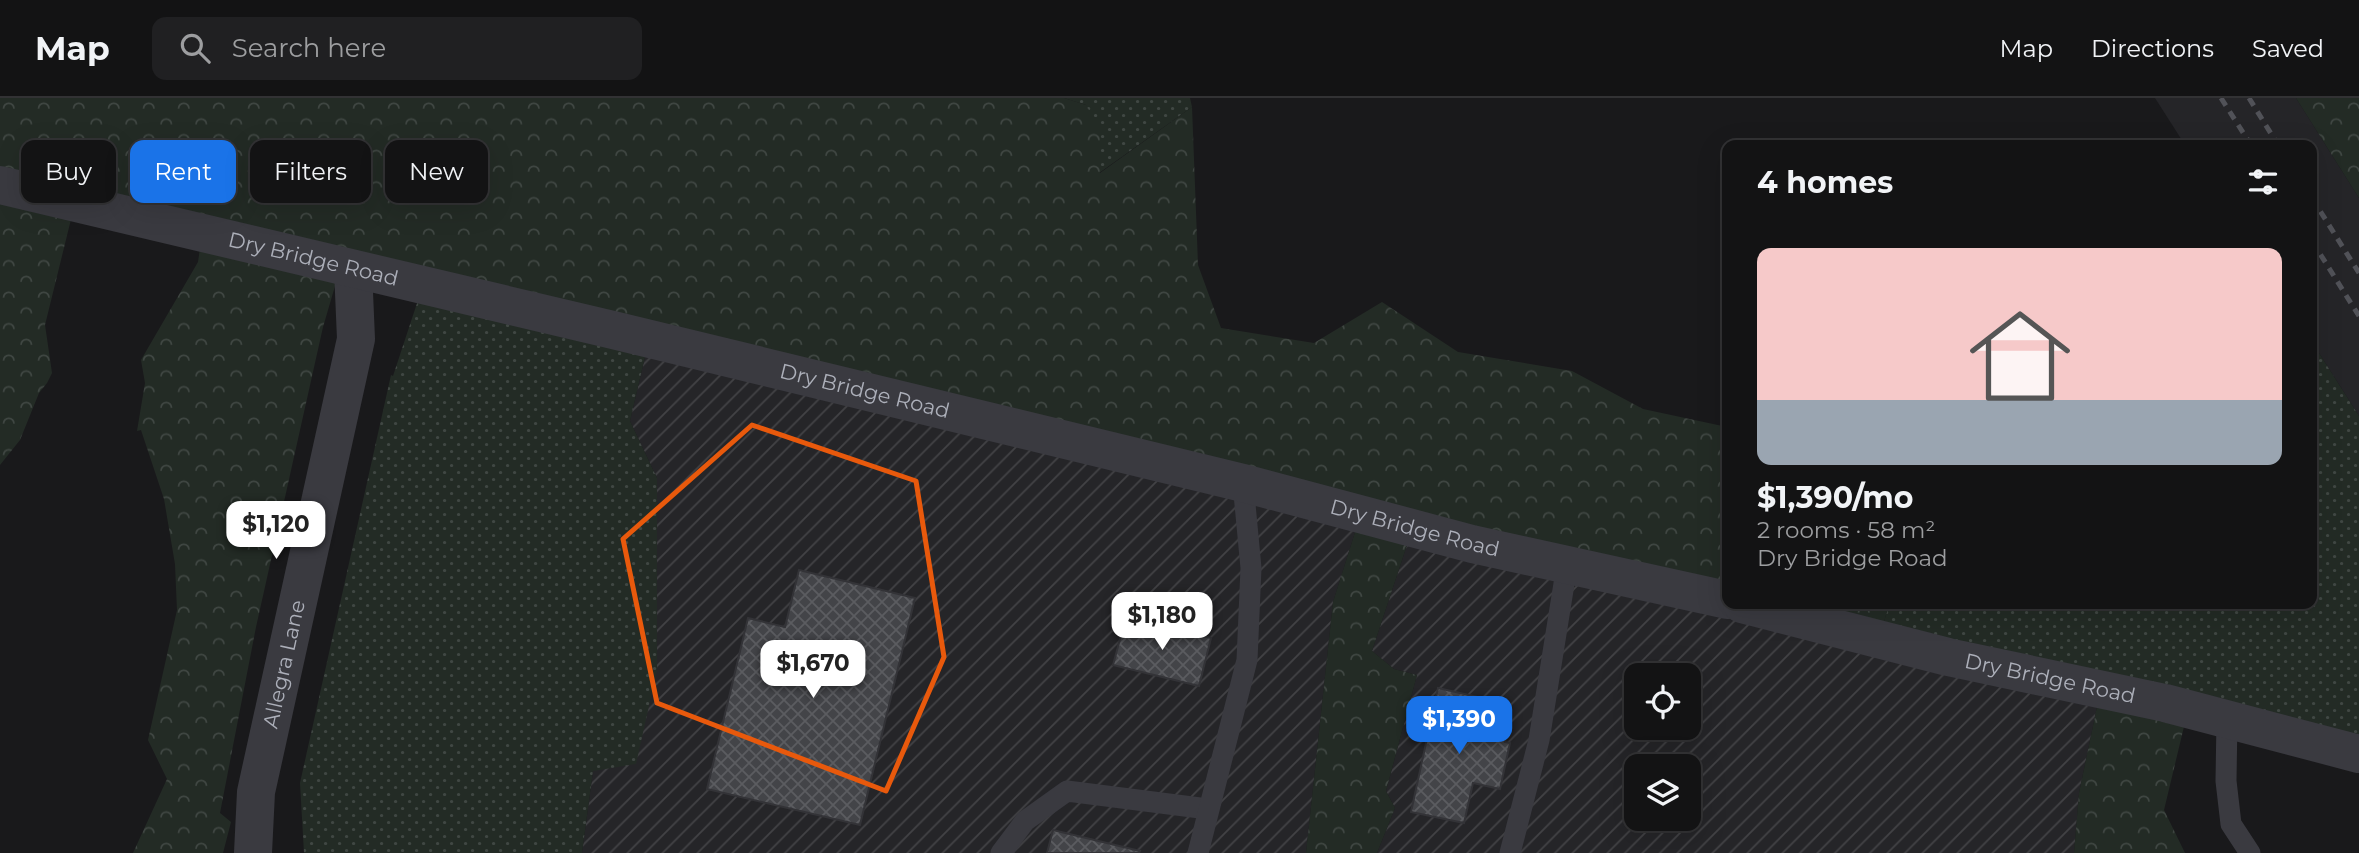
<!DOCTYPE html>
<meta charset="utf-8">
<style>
body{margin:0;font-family:Montserrat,sans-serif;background:#202022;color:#f1f3f6;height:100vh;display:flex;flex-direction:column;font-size:26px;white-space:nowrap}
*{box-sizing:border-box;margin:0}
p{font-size:23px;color:#9d9ea0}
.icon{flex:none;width:38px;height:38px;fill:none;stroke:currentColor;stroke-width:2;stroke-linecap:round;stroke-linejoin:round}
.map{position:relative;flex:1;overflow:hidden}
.panel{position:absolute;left:1722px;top:42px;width:595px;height:469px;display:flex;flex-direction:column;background:#131314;border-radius:14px;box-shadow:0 7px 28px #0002,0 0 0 2px #323234}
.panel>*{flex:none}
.top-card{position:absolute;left:21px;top:42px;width:665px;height:63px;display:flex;gap:14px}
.fabs{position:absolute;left:1624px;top:565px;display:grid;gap:14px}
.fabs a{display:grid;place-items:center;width:77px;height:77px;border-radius:14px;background:#131314;box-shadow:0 7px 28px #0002,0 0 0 2px #323234;font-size:35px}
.price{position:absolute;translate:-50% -60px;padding:0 16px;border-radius:14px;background:#fff;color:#222;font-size:23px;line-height:46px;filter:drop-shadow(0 2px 4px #0008)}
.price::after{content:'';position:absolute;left:50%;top:42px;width:21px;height:16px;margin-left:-10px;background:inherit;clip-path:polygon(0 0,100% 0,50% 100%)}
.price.current{background:#1a73e8;color:#fff}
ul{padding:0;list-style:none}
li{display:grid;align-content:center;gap:14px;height:371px;padding:0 35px}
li+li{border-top:2px solid #323234}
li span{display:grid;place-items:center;height:217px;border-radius:14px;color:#555}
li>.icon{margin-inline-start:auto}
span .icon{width:126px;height:126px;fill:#fffc;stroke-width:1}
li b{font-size:30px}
h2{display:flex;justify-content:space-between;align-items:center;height:84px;padding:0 35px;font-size:30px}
.chip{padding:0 24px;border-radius:14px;background:#131314;box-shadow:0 7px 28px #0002,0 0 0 2px #323234;font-size:24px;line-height:63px}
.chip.current{background:#1a73e8;color:#fff}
header{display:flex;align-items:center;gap:42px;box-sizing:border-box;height:98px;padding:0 35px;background:#131314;border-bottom:2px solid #323234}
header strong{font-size:33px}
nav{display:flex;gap:38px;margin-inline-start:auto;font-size:24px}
.search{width:490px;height:63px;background:#202022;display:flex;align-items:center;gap:18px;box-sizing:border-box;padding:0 24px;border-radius:14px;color:#9d9ea0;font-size:26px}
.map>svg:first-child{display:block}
</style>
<header>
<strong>Map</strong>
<div class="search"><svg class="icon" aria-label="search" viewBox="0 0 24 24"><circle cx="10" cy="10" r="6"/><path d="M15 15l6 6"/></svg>Search here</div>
<nav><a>Map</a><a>Directions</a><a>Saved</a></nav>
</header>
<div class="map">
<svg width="2359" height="755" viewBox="0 0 2359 755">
<defs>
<pattern id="industrial-furrows" width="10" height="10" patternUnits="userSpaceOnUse" patternTransform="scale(1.75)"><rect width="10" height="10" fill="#252528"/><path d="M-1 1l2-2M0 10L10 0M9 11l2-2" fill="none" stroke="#424245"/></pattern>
<pattern id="grass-dots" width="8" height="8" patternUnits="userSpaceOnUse" patternTransform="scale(1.75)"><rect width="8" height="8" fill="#232b25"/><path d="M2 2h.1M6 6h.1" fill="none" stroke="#404743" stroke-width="1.8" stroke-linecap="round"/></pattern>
<pattern id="forest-crowns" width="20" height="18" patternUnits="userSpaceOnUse" patternTransform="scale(1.75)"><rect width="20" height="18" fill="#232b25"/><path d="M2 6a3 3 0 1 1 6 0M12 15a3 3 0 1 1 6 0" fill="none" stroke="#404743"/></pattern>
<pattern id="building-cross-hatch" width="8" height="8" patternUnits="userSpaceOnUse" patternTransform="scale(1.75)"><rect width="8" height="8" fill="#434448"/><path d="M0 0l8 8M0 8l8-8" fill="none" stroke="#5b5c60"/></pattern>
</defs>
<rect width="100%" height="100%" fill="#19191b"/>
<polygon fill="#252528" points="2155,0 2296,0 2359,100 2359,318 2312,244 2312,47 2185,47"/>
<g fill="url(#industrial-furrows)" fill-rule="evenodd">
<polygon points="648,246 1357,428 1333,504 1306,755 582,755 593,673 657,380 630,323"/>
<path d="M1408 444 2098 604 2079 695 2074 755H1377L1395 710 1386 693 1417 577 1394 571 1372 553ZM1636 578H1689V630H1636ZM1636 668H1689V721H1636Z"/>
</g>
<g fill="url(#grass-dots)">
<polygon points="1064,0 1190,0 1192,9 1099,75 1086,7"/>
<polygon points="423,187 648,246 630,323 657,380 657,572 636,666 593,673 582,755 304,755 300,685 391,277 393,278"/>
<polygon points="2312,244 2359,318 2359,660 1880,538 1889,506 2312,506"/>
</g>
<g fill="url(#forest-crowns)">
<polygon points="0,0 1064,0 1086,7 1100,31 1100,75 1192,9 1198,167 1221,230 1314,245 1382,204 1458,254 1572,273 1643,311 1727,329 1727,504 1408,444 1372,553 1394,571 1417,577 1386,693 1395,710 1377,755 1306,755 1333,504 1357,428 340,171 323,229 256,529 220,715 231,724 223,755 133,755 167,681 148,642 177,512 175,466 164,401 141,332 137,333 145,285 141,262 198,164 202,137 75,105 45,227 52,275 47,285 39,295 20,342 0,367"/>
<polygon points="2296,0 2359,0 2359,100"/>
<polygon points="1734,506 1889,506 1880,538"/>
<polygon points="2098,604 2187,616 2164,712 2185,755 2074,755 2079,695"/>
</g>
<g fill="url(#building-cross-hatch)" stroke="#333337" stroke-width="2">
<polygon points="799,472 915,500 860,727 707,691 748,520 785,529"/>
<polygon points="1126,519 1211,540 1199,588 1113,567"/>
<polygon points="1438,590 1491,602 1486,627 1507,631 1505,644 1510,645 1500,691 1473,685 1464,725 1411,714"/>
<polygon points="1053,732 1140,753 1139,755 1047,755"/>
</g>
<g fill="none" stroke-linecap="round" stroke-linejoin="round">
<g stroke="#3a3a40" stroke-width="21">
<polyline points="2227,621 2226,683 2231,726 2250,755"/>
<polyline points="1001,755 1025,723 1067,693 1208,711"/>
<polyline points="1198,755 1247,562 1251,470 1243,385"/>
<polyline points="1510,755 1539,642 1567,467"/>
</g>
<path stroke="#3a3a40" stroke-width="38" id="s1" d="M253 755 256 694 356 241 353 171"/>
<g stroke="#3a3a40" stroke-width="38">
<path id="s2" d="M0 87 613 232 1243 385 1472 446 1727 502"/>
<path id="s3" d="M1742 506 1948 559 2165 605 2359 656"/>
</g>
<g stroke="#515258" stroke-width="5" stroke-dasharray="9 7" stroke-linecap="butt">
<polyline points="2221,0 2251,47"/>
<polyline points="2249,0 2278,47"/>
<polyline points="2312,100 2359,175"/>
<polyline points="2312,143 2359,218"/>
</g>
</g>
<path fill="none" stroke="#e8590c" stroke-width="5" stroke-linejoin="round" d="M752 327 916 383 944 559 886 693 657 605 623 441Z"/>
<g text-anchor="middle" stroke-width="7" stroke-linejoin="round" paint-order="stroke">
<g font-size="21" fill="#acafb9" stroke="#141416">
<text dy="7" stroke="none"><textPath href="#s2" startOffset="322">Dry Bridge Road</textPath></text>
<text dy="7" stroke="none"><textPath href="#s2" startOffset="889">Dry Bridge Road</textPath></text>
<text dy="7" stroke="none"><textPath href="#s2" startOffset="1456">Dry Bridge Road</textPath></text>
<text dy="7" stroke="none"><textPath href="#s1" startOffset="192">Allegra Lane</textPath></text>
<text dy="7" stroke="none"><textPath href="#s3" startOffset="317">Dry Bridge Road</textPath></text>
</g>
</g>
</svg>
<div class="fabs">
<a><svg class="icon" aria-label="locate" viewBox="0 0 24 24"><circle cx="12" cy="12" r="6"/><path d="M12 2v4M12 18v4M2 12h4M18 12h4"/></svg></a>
<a><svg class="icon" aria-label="layers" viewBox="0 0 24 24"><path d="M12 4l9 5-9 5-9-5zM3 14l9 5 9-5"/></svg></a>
</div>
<b class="price" style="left:276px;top:463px">$1,120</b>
<b class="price" style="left:1162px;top:554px">$1,180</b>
<b class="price" style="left:813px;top:602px">$1,670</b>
<b class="price current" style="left:1459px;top:658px">$1,390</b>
<div class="top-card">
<a class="chip">Buy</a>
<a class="chip current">Rent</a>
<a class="chip">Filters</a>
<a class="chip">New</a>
</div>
<section class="panel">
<h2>4 homes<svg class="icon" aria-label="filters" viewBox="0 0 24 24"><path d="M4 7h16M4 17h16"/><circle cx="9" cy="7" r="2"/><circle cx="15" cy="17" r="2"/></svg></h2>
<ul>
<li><span style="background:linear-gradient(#f6c9c9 70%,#9aa5b1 0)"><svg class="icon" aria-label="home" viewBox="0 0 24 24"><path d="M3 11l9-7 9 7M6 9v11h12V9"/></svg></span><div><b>$1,390/mo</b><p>2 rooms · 58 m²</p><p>Dry Bridge Road</p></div></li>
</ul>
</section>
</div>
